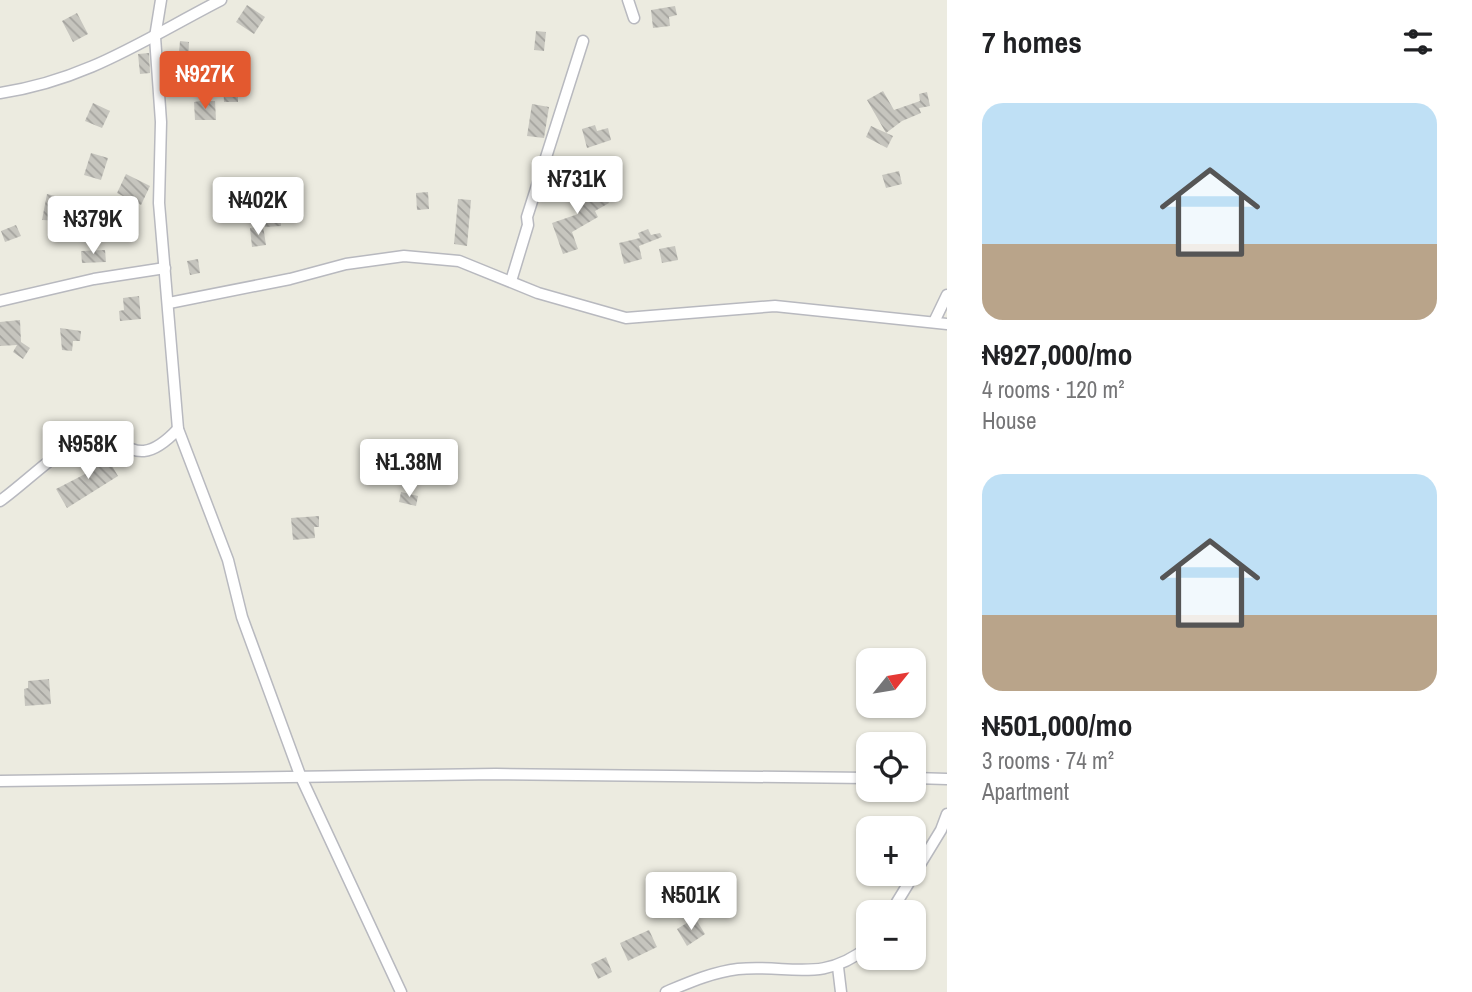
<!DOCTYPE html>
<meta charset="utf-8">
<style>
body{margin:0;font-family:"Archivo Narrow",sans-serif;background:#f2f2f2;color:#202124;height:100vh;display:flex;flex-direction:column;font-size:26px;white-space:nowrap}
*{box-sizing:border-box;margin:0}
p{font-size:23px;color:#757577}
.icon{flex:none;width:38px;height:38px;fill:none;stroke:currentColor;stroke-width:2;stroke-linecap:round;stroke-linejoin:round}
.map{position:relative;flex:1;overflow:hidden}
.drawer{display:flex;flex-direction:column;background:#fff;width:525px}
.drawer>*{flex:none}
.needle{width:46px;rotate:60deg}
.fabs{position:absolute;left:856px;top:648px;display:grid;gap:14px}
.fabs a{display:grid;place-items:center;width:70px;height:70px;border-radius:14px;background:#fff;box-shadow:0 2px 5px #0004;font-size:35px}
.price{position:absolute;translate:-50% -60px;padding:0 16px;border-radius:7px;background:#fff;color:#222;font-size:23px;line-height:46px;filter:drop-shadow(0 2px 4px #0008)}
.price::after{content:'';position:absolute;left:50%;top:42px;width:21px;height:16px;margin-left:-10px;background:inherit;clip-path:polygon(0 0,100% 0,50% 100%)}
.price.current{background:#e3592f;color:#fff}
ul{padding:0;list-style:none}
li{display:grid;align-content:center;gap:14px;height:371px;padding:0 35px}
li span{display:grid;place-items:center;height:217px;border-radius:21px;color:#555}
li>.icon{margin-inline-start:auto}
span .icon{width:126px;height:126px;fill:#fffc;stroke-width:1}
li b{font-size:30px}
h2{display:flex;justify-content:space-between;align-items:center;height:84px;padding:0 35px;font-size:30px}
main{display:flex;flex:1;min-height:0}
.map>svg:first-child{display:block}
</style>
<main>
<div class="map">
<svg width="947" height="992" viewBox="0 0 947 992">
<defs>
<pattern id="building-back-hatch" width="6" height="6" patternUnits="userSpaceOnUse" patternTransform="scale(1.75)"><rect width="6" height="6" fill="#c6c5be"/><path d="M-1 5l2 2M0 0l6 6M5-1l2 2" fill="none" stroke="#a4a39e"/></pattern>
</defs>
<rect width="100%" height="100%" fill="#ecebe0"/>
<g fill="url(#building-back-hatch)">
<polygon points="247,5 265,17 254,34 236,22"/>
<polygon points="675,6 677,15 669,17 670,26 653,28 651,10"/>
<polygon points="77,13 88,34 73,42 62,21"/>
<polygon points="536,31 546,32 544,51 534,50"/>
<polygon points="180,41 189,42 188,65 193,65 191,85 176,84"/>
<polygon points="149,53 150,73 140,74 138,54"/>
<polygon points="223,83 245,84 246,92 238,94 238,102 224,102"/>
<polygon points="883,91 894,110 920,101 919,94 927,92 930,106 919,108 921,113 902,121 886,133 867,100"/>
<polygon points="200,101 215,101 216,120 195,120 194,102"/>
<polygon points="93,103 110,111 102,128 85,121"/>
<polygon points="532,104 549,107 544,138 527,136"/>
<polygon points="595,125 597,131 608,128 611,140 587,148 582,129"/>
<polygon points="871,126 893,136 887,148 866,137"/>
<polygon points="91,153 108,158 101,180 84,175"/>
<polygon points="899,171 902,184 886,188 882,175"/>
<polygon points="126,174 150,186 141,205 117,193"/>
<polygon points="580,181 591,201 604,194 609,203 595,211 598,217 572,232 578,249 563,254 552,223 578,214 565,189"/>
<polygon points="428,192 429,209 417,210 416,193"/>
<polygon points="47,194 60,197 58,202 67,204 64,221 42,220"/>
<polygon points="458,199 471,200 467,246 454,244"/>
<polygon points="264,211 280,211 281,226 265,227"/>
<polygon points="16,225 21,236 5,242 1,231"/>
<polygon points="263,226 266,245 252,247 250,228"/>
<polygon points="648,229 651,235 660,233 662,237 639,246 642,259 624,264 619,243 640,238 638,233"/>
<polygon points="675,246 678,260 662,263 659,249"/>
<polygon points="105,250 106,262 82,263 81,251"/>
<polygon points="198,259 200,273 190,275 187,261"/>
<polygon points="139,296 141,319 120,321 119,311 124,310 123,298"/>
<polygon points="20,320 21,342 30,348 23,359 13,352 17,345 0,346 0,322"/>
<polygon points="60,328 81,331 80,341 73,341 72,351 62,350"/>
<polygon points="95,456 98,461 106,456 118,476 67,508 56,489 87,473 85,469 91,465 88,460"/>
<polygon points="401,492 418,496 416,506 399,502"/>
<polygon points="319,516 319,527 314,527 315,538 293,540 291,518"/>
<polygon points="49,679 51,704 25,706 24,689 28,688 28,681"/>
<polygon points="695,918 705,934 687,946 677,929"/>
<polygon points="649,930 657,947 628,961 620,943"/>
<polygon points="606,957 612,972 598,979 591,964"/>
</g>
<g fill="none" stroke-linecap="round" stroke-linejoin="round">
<defs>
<g id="street">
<polyline points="161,0 155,37 161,122 159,203 178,429 228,560 242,617 300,775 401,992"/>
<polyline points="628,0 634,18"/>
<path d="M0 93C87 80 145 39 221 0"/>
<polyline points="511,281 528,225 527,217 583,41"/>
<polyline points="0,301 94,279 165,268"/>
<polyline points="169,303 290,279 346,264 404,256 459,261 538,293 626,318 775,306 947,324"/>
<polyline points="934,322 947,295"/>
<path d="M0 501C23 485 63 445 87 437 124 425 130 480 178 429"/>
<polyline points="914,778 947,779"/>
<polyline points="0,781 496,774 868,778"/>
<polyline points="891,912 941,830 947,814"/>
<polyline points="838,967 841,992"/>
<path d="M666 992C690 982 713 972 738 969 790 964 821 984 868 947"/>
</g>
</defs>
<use href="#street" stroke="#b8b9bf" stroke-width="13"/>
<use href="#street" stroke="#fff" stroke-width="10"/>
</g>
</svg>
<div class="fabs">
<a><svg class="needle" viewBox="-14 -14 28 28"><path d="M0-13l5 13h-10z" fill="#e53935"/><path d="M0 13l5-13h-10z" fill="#757577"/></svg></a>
<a><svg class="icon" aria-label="locate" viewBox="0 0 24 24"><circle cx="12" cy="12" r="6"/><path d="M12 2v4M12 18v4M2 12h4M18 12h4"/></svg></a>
<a>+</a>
<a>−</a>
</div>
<b class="price current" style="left:205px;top:111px">₦927K</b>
<b class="price" style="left:577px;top:216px">₦731K</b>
<b class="price" style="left:258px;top:237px">₦402K</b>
<b class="price" style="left:93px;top:256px">₦379K</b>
<b class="price" style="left:88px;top:481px">₦958K</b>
<b class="price" style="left:409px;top:499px">₦1.38M</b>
<b class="price" style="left:691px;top:932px">₦501K</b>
</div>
<section class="drawer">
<h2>7 homes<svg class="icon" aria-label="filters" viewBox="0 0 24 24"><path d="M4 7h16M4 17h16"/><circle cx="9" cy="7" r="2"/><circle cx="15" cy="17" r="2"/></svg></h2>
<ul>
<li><span style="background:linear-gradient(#bfe0f5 65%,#b9a48a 0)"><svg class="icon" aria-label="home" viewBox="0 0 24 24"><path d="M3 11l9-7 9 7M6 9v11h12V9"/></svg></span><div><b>₦927,000/mo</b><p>4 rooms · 120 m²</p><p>House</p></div></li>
<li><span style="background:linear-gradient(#bfe0f5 65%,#b9a48a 0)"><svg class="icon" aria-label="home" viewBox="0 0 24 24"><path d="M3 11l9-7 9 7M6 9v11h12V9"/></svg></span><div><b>₦501,000/mo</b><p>3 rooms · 74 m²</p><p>Apartment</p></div></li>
</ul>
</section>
</main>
